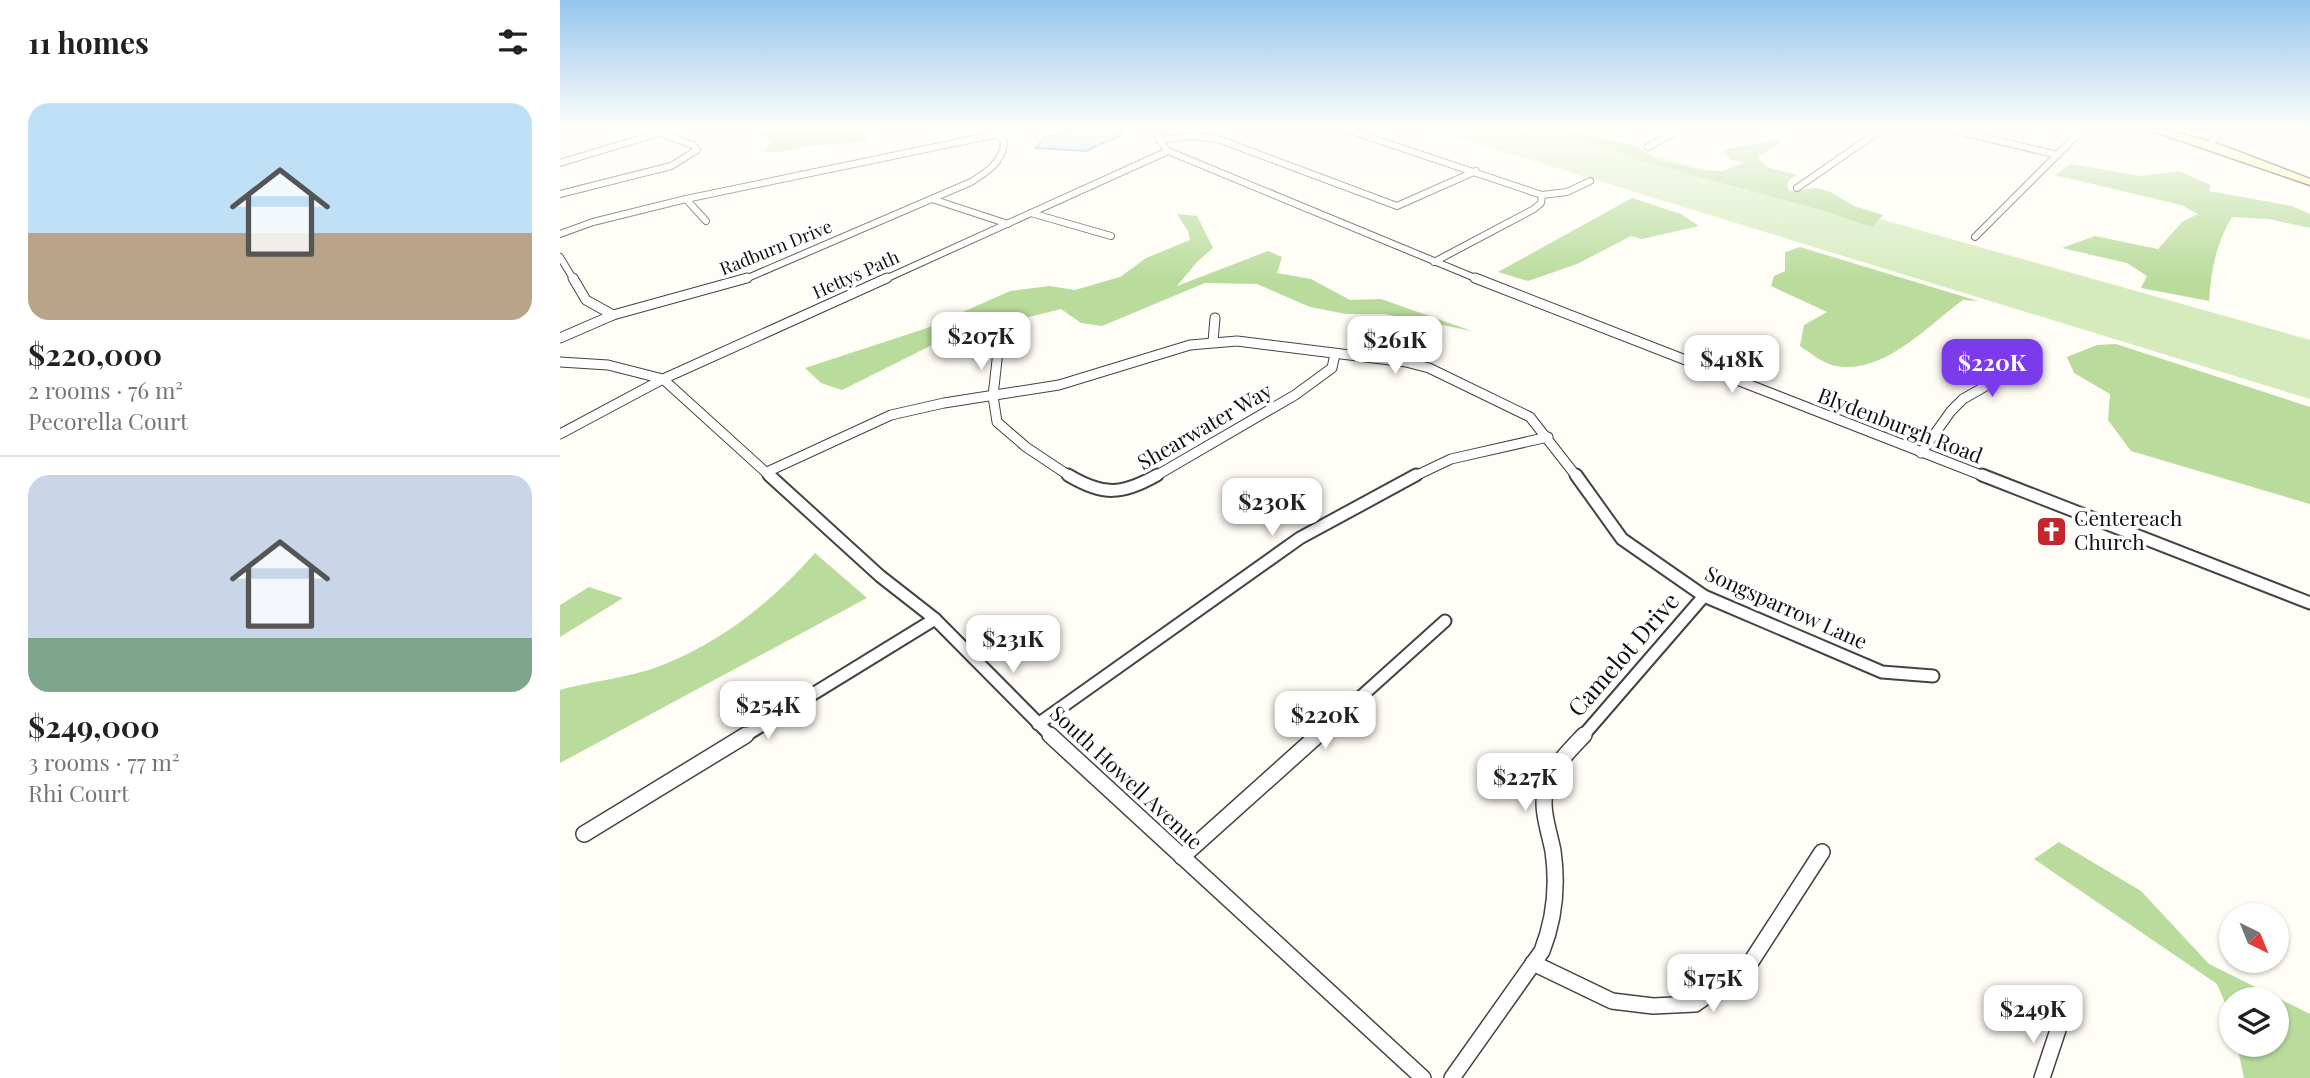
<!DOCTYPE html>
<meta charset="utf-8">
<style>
body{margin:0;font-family:"Playfair Display",serif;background:#f2f2f2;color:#202124;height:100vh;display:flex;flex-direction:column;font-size:26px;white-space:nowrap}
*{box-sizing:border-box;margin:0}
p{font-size:23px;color:#757577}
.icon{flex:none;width:38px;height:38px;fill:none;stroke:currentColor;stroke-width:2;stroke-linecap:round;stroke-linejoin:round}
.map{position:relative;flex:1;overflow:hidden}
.panel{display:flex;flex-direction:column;background:#fff;width:560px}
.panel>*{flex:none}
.needle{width:46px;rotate:137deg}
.tools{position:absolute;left:1659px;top:903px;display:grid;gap:14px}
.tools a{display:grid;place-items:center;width:70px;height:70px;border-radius:50%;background:#fff;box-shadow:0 2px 5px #0004;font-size:35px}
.price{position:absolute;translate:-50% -60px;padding:0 16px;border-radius:14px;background:#fff;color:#222;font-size:23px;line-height:46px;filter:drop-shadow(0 2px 4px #0008)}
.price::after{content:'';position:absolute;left:50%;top:42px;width:21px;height:16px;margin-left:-10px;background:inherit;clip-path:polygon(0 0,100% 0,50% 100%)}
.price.on{background:#7c3aed;color:#fff}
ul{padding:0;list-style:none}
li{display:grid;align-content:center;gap:14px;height:371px;padding:0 28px}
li+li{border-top:2px solid #e0e0e0}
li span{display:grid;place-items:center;height:217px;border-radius:21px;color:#555}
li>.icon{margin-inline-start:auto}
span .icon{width:126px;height:126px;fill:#fffc;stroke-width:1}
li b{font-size:30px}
h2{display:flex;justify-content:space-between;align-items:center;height:84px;padding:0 28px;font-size:30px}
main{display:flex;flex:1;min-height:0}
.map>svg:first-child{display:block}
</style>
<main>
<section class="panel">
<h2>11 homes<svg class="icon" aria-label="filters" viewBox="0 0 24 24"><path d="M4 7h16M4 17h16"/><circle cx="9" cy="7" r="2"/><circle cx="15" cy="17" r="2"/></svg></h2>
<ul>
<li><span style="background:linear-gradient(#bfe0f5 60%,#b9a48a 0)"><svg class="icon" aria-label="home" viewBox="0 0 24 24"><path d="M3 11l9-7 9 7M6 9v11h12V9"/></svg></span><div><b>$220,000</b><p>2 rooms · 76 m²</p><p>Pecorella Court</p></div></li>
<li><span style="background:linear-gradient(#c9d6e8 75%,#7fa58c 0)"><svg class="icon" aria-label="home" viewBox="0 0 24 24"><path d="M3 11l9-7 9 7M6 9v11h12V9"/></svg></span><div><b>$249,000</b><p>3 rooms · 77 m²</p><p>Rhi Court</p></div></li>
</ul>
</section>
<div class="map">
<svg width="1750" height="1078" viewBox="0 0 1750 1078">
<rect width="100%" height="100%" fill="#fffdf5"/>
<polygon fill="#d5ebbd" points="869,129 1000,129 1750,340 1750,399"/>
<g fill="#b9dc9c">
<path d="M185 129H306L300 132 309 139C289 145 269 144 248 146 233 148 219 155 204 151L213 140Z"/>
<polygon points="1002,129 1076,146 1095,159 1132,169 1163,171 1185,162 1171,160 1163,150 1213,140 1222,142 1198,157 1207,167 1237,175 1229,180 1227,186 1230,191 1257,188 1271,192 1294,206 1323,215 1312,227 1258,209 1078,160"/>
<path d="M1511 164 1580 176 1619 171 1651 185 1649 191 1732 206 1750 214V228L1709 219 1672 217C1656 243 1651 271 1649 301L1581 288 1587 276 1567 263 1502 248 1535 236 1598 249 1622 222 1638 214 1621 205 1495 175Z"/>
<polygon points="1072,198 1121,214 1139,226 1082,239 1071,236 1017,264 968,281 938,272"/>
<polygon points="617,214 637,216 653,248 637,262 617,286 708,251 722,257 717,273 751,279 790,300 821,299 912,331 825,314 786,314 750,307 697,284 645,283 542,326 521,323 501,309 386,338 282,390 261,383 245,368 367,328 450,291 490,286 515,290 560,277 586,258 630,240 628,231"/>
<path d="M1240 247 1418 301 1403 300C1367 326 1321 378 1272 365 1261 362 1249 352 1240 346L1244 325 1267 312 1211 286 1214 276 1225 271V252Z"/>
<polygon points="1556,344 1750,407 1750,504 1571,451 1548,420 1550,394 1514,373 1507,357 1537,345"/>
<path d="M255 553 307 598 0 763V690C32 681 75 677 105 664 166 639 212 601 255 553Z"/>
<polygon points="29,587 63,598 0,637 0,605"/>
<polygon points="1499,842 1581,891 1649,964 1750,1014 1750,1078 1684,1078 1677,1045 1717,1045 1717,999 1671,999 1671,1017 1657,984 1474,859"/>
</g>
<polygon fill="#b9e0f7" stroke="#3f96cf" stroke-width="2" points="512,129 562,129 563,130 561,135 526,151 476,148 484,138"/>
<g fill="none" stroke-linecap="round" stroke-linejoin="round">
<defs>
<g id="street-far3">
<polyline points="598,129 599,140 608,151 920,280"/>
<polyline points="785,129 982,195 981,203 974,209 874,262"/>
<polyline points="1389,129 1498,155"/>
<polyline points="599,140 633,136 658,139 837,206 916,171"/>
<polyline points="1649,146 1662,129"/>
<polyline points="1088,147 1121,129"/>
<polyline points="0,163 105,131"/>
<polyline points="1237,188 1322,129"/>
<polyline points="0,194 111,166 137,150 133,145 100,133"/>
<polyline points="982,195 1007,192 1030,181"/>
<polyline points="126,199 146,221"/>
<polyline points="372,199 448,224"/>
<polyline points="471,213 551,236"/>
<polyline points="0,234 33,222 126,199 438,134"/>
<polyline points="1415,237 1523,129"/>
<polyline points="0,257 14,280"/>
<path d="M183 280 411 182C427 172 443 162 444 142L433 129"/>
<polyline points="323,280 608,151"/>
</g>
<g id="street-far2">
<polyline points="13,278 26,300 53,315"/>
<polyline points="915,278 1426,477"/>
<polyline points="0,338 53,315 187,278"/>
<polyline points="653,342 655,318"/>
<polyline points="438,351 433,396 437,422 466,447 511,477"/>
<polyline points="0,362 48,365 103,379 211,477"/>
<polyline points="0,434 103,379 327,278"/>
<polyline points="1361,453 1391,411 1403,399 1468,362 1472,354 1469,349"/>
<polyline points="207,472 331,415 384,403 499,385 630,345 677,341 846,362 869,368 970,417 1017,477"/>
<polyline points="594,477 735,395 772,368 775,354"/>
<polyline points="853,477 891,459 988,437"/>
</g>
<g id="street-far1">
<polyline points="209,475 320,576 375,619 492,737"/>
<path d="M508 475C543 496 562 495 597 475"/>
<polyline points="1016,475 1062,539 1144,596 1322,672 1373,676"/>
<polyline points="1422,475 1750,603"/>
<polyline points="478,724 740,538 856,475"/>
<polyline points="183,737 375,619"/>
<polyline points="756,737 885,621"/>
<polyline points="1022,737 1144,596"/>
</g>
<g id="street">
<polyline points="490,735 863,1078"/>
<polyline points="24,834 186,735"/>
<polyline points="622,857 758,735"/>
<polyline points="973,963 1052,1001 1093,1006 1135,1004 1187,968 1262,852"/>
<path d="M892 1078 982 951C995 918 998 886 993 851 989 830 980 808 986 787 992 767 1010 750 1024 735"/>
<polyline points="1482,1078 1500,1024"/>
</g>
<path id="secondary" d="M1587 129C1631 129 1706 163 1750 179V185Z"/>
</defs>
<use href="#street-far3" stroke="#444" stroke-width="8"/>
<use href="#street-far2" stroke="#444" stroke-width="11"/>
<use href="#street-far1" stroke="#444" stroke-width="15"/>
<use href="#street" stroke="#444" stroke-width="18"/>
<use href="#secondary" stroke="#333" stroke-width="3"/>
<use href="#street-far3" stroke="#fff" stroke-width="6"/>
<use href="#street-far2" stroke="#fff" stroke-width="9"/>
<use href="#street-far1" stroke="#fff" stroke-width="11"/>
<use href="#street" stroke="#fff" stroke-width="15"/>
<use href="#secondary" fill="#fff6b0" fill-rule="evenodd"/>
</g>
<linearGradient id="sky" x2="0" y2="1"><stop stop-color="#95c6ee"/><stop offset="0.46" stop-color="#fffefa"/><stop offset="1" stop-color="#fffefa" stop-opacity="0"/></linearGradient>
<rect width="1750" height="280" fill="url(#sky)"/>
<defs>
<symbol id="church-square" viewBox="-11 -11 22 22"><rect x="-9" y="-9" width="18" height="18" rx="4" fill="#c4262e" stroke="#fff"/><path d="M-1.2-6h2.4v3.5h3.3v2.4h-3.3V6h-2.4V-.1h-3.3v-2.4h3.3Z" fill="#fff"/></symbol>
</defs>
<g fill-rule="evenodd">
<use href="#church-square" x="1474" y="514" width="35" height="35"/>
</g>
<g text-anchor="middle" stroke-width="7" stroke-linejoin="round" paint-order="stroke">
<g font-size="18" fill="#111" stroke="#fff">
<text transform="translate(216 248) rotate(-22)" y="6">Radburn Drive</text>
<text transform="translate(296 275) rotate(-24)" y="6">Hettys Path</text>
</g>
<g font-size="21" fill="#111" stroke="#fff">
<text transform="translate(1340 426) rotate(21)" y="7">Blydenburgh Road</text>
<text transform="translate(645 427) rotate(-30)" y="7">Shearwater Way</text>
<text transform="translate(1226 608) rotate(24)" y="7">Songsparrow Lane</text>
<text transform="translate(566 778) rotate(43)" y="7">South Howell Avenue</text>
</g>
<g font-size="21" fill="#111" stroke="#fff" text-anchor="start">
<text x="1514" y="526">Centereach<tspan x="1514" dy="24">Church</tspan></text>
</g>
<g font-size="24" fill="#111" stroke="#fff">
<text transform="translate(1064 655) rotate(-49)" y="8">Camelot Drive</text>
</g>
</g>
</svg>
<div class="tools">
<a><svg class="needle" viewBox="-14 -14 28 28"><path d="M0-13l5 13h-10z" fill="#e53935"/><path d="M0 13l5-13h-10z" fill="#757577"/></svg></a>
<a><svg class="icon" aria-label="layers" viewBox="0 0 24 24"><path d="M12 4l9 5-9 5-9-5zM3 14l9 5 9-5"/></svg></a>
</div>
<b class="price" style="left:421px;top:372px">$207K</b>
<b class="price" style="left:835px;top:376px">$261K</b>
<b class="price" style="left:1172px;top:395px">$418K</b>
<b class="price on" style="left:1432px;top:399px">$220K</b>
<b class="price" style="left:712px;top:538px">$230K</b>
<b class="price" style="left:453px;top:675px">$231K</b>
<b class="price" style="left:208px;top:741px">$254K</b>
<b class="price" style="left:765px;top:751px">$220K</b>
<b class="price" style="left:965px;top:813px">$227K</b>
<b class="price" style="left:1153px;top:1014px">$175K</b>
<b class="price" style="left:1473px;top:1045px">$249K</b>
</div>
</main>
